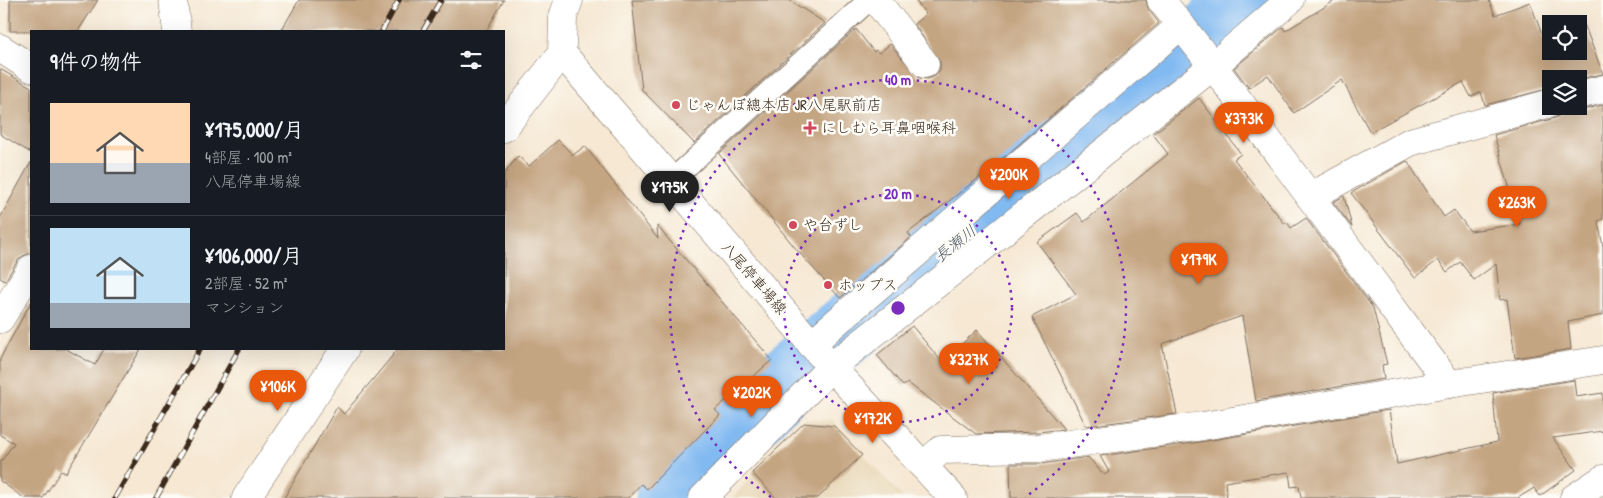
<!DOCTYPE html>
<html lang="ja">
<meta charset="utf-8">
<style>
body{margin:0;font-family:"Patrick Hand","Klee One",sans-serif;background:#242831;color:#f1f3f6;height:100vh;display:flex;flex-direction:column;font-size:19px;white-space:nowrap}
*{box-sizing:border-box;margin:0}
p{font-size:16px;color:#9ea1a6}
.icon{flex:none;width:28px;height:28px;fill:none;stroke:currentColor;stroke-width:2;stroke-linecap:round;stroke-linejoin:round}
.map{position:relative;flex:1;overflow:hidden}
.side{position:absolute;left:30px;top:30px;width:475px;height:320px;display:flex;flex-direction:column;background:#171b24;border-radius:0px;box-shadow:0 5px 20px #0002}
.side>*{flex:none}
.controls{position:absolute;left:1542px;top:15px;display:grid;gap:10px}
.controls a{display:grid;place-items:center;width:45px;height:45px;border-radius:0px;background:#171b24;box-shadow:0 5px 20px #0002;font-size:25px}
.price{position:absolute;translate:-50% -42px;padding:0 11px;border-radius:18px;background:#ea580c;color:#fff;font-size:16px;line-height:32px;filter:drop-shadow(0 1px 2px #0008)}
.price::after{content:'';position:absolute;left:50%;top:30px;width:15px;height:11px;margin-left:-8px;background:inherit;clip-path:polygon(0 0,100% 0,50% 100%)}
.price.selected{background:#222;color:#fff}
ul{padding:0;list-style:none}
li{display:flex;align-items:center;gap:15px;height:125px;padding:0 20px}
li+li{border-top:1px solid #363941}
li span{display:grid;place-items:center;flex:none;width:140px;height:100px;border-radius:0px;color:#555}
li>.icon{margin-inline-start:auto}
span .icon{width:60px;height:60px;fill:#fffc;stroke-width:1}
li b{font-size:21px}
h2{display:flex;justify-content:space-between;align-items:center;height:60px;padding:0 20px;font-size:21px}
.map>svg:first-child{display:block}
</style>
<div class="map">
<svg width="1603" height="498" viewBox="0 0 1603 498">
<rect width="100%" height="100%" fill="#fdfcf7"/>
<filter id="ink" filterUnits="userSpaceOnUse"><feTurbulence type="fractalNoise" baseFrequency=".02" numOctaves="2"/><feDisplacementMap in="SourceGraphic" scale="10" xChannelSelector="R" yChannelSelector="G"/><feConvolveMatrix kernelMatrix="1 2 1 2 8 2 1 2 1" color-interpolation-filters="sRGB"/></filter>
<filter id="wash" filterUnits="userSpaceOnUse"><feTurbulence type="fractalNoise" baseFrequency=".0096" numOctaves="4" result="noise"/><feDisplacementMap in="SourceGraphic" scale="20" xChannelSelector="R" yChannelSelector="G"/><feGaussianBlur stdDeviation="1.12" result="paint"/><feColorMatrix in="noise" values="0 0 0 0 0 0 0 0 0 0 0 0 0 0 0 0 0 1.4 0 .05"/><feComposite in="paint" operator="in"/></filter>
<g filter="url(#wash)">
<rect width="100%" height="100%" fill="#f6e8d3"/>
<polygon fill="#e9d9ba" points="806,419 832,420 903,498 732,498"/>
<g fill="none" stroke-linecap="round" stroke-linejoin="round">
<polyline stroke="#81b9f1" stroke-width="69" points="670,498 773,392 919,269 1251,0"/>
</g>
<g id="blocks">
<g fill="#c4a582">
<polygon points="10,0 98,0 78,31 10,31"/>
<polygon points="299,0 504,0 486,31 281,31"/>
<polygon points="632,0 789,0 825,23 694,143 642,90"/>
<polygon points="915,0 1146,0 1148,9 1159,23 994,166 908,233 911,237 907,241 840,298 797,250 719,154 856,29 874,52 876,50 879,53 890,44 919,78 928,79 935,76 940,70 940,62 914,24 926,14"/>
<polygon points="1336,0 1489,0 1495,15 1530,2 1544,40 1551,37 1551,51 1579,51 1579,26 1584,24 1603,74 1579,79 1551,79 1551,88 1485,105 1481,92 1471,97 1463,82 1370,132 1342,80 1294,113 1268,75 1249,88 1234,68 1283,27 1285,31"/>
<polygon points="0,69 31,87 31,153 0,134"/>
<polygon points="1199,98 1241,154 1234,159 1285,224 1287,222 1291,228 1306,218 1373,308 1387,364 1382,365 1384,379 1256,401 1242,316 1162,344 1177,414 1086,426 1032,317 1076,294 1037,242 1077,213 1084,222 1168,154 1153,134"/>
<polygon points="1603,105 1603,219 1598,221 1603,247 1603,315 1568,322 1571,349 1515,358 1507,299 1500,300 1496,264 1474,280 1460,262 1447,272 1438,260 1415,278 1351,193 1407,161 1444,217 1454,210 1470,231 1520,224 1494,135 1555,118 1562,114 1566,106 1582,110"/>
<polygon points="558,140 573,155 585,146 658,239 657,226 772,360 715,410 720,415 647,489 641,484 628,498 284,498 337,407 344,414 398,349 504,349 504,174 518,156 529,166"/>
<polygon points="31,162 31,253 23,256 18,260 5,281 0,278 0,218"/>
<polygon points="1344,196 1352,227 1333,202"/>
<polygon points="31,302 31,349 66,349 95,365 104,349 141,349 66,473 61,471 43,498 24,498 0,481 0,463 14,443 0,435 0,359"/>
<polygon points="912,326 942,362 977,330 1064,429 1038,432 976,434 908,383 903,386 877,355"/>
<polygon points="1574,380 1576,397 1603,393 1603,431 1553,438 1576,470 1540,496 1534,488 1518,498 1301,498 1299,486 1291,487 1289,472 1225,482 1227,498 1011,498 1010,464 1041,464 1088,457 1104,475 1109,472 1100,456 1206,441 1389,410 1397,464 1497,442 1493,393"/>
<polygon points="804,423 834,426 862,455 818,498 776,498 752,473"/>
</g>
</g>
</g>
<g filter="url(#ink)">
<use href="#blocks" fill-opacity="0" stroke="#7c6c5d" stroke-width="1"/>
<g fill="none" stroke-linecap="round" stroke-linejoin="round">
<defs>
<polyline id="lane" points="671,181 869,0"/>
<g id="street">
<polyline points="173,0 177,31"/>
<polyline points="876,0 925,64"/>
<polyline points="1161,0 1213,66 1449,384"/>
<polyline points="0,48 31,68"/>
<polyline points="1579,95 1603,89"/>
<polyline points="504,128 562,53"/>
<polyline points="1310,197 1410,142 1551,103"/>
<polyline points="0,319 31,269"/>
<polyline points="811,344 1181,25"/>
<polyline points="923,466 941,450 1039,448 1203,426 1449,384 1603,360"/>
<polyline points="246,498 345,349"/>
<polyline points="703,498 831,367 1213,66 1290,0"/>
<polyline points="1574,498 1603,479"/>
</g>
<polyline id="secondary" points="569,0 563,17 562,53 831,367 953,498"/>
</defs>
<use href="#lane" stroke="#7c6c5d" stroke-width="23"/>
<use href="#street" stroke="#7c6c5d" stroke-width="29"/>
<use href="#secondary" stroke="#7c6c5d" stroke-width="29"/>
<use href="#lane" stroke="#fff" stroke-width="21"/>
<use href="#street" stroke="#fff" stroke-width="28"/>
<use href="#secondary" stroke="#fff" stroke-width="28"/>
<defs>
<g id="rail">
<polyline points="382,31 399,0"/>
<polyline points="423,31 441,0"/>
<polyline points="115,498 200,349"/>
<polyline points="156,498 239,349"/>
</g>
</defs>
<use href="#rail" stroke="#3b2a1e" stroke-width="5.5"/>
<use href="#rail" stroke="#fdfcf7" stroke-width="4" stroke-dasharray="11" stroke-linecap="butt"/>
</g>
</g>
<g fill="none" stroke="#7b2cbf" stroke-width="2.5" stroke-dasharray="2.5 5">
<circle cx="898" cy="308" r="114"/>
<path d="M771 497A228 228 0 1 1 1025 497"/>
</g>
<g fill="#d1495b" stroke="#fdfcf7" stroke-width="2">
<circle cx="676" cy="105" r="5"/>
<path d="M807.5 120.5h5v5h5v5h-5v5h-5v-5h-5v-5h5z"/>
<circle cx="793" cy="225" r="5"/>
<circle cx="828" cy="285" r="5"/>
</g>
<g text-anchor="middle" stroke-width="5" stroke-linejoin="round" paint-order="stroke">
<g font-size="15" fill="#3b2a1e" stroke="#fdfcf7" text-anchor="start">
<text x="686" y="110">じゃんぼ總本店 JR八尾駅前店</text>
<text x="821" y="133">にしむら耳鼻咽喉科</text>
<text x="803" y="230">や台ずし</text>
<text x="838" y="290">ホップス</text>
</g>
<g font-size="15" fill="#3b2a1e" stroke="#fdfcf7">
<text transform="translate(754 278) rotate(49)" y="5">八尾停車場線</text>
</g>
<g font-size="16" font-style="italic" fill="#545c68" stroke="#fdfcf7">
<text transform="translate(955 243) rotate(-39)" y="6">長瀬川</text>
</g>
</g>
<circle cx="898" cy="308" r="8" fill="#7b2cbf" stroke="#fdfcf7" stroke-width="2.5"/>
<g font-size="15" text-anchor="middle" font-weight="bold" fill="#7b2cbf" stroke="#fdfcf7" stroke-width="5" stroke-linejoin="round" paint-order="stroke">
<text x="898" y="85">40 m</text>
<text x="898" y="199">20 m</text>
</g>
</svg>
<div class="controls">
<a><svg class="icon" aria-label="locate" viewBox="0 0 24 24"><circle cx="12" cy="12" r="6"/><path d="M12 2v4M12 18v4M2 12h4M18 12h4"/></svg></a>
<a><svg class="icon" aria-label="layers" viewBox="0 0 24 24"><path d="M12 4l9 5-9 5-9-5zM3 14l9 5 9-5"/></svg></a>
</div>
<b class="price" style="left:1244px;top:144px">¥373K</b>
<b class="price" style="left:1009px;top:200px">¥200K</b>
<b class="price selected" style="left:670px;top:213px">¥175K</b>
<b class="price" style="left:1517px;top:228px">¥263K</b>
<b class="price" style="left:1199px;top:285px">¥179K</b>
<b class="price" style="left:969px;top:385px">¥327K</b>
<b class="price" style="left:278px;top:412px">¥106K</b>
<b class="price" style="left:752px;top:418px">¥202K</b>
<b class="price" style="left:873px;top:444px">¥172K</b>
<section class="side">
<h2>9件の物件<svg class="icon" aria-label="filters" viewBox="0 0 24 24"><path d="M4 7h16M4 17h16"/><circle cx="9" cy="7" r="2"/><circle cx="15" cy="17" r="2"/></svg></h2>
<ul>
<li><span style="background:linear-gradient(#ffd9b3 60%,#9aa5b1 0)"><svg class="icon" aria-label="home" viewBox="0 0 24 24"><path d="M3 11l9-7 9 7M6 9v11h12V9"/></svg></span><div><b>¥175,000/月</b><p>4部屋 · 100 m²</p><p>八尾停車場線</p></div></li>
<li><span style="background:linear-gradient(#bfe0f5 75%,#9aa5b1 0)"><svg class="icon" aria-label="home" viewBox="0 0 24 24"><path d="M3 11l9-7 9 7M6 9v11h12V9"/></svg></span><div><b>¥106,000/月</b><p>2部屋 · 52 m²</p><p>マンション</p></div></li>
</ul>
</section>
</div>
